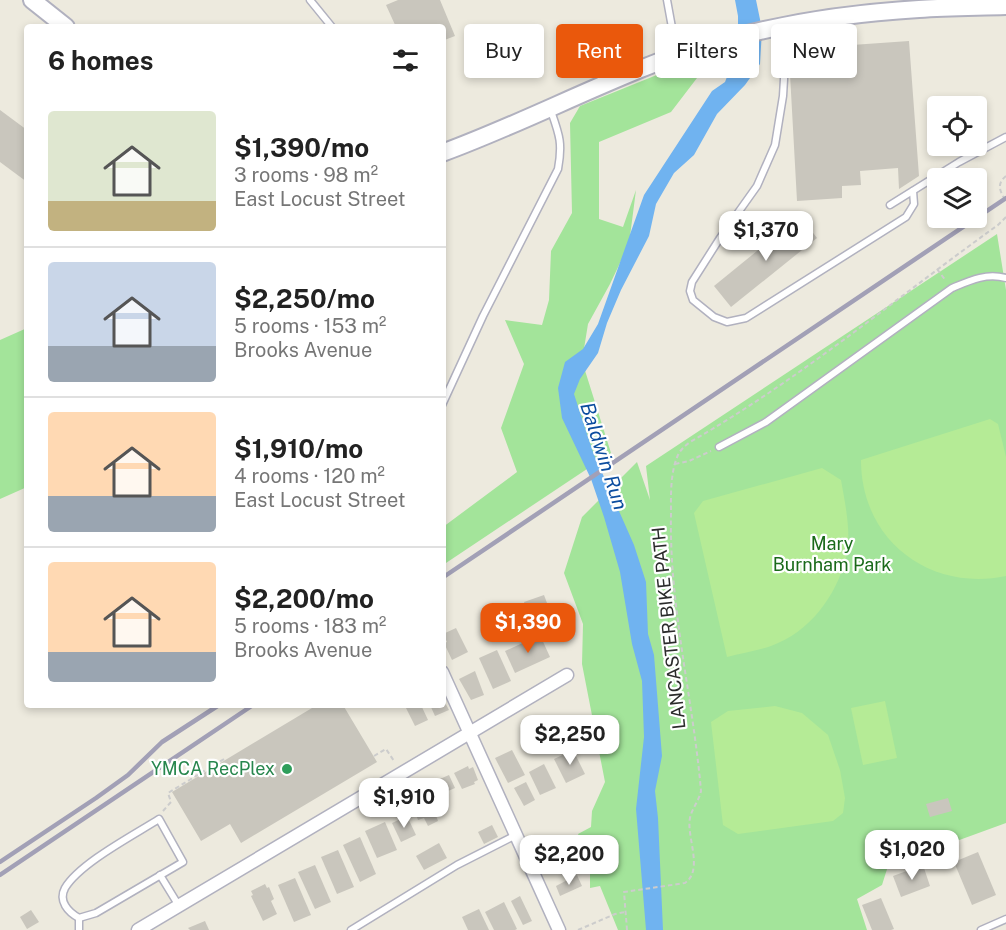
<!DOCTYPE html>
<meta charset="utf-8">
<style>
body{margin:0;font-family:"Public Sans",sans-serif;background:#f2f2f2;color:#222;height:100vh;display:flex;flex-direction:column;font-size:22px;white-space:nowrap}
*{box-sizing:border-box;margin:0}
p{font-size:20px;color:#767676}
.icon{flex:none;width:33px;height:33px;fill:none;stroke:currentColor;stroke-width:2;stroke-linecap:round;stroke-linejoin:round}
.map{position:relative;flex:1;overflow:hidden}
.sheet{position:absolute;left:24px;top:24px;width:422px;height:684px;display:flex;flex-direction:column;background:#fff;border-radius:6px;box-shadow:0 3px 9px #0003}
.sheet>*{flex:none}
.guide{position:absolute;left:464px;top:24px;width:452px;height:54px;display:flex;gap:12px}
.tools{position:absolute;left:927px;top:96px;display:grid;gap:12px}
.tools a{display:grid;place-items:center;width:60px;height:60px;border-radius:6px;background:#fff;box-shadow:0 3px 9px #0003;font-size:30px}
.price{position:absolute;translate:-50% -51px;padding:0 14px;border-radius:12px;background:#fff;color:#222;font-size:20px;line-height:39px;filter:drop-shadow(0 2px 3px #0008)}
.price::after{content:'';position:absolute;left:50%;top:36px;width:18px;height:14px;margin-left:-9px;background:inherit;clip-path:polygon(0 0,100% 0,50% 100%)}
.price.active{background:#ea580c;color:#fff}
ul{padding:0;list-style:none}
li{display:flex;align-items:center;gap:18px;height:150px;padding:0 24px}
li+li{border-top:2px solid #e0e0e0}
li span{display:grid;place-items:center;flex:none;width:168px;height:120px;border-radius:6px;color:#555}
li>.icon{margin-inline-start:auto}
span .icon{width:72px;height:72px;fill:#fffc;stroke-width:1}
li b{font-size:26px}
h2{display:flex;justify-content:space-between;align-items:center;height:72px;padding:0 24px;font-size:26px}
.chip{padding:0 21px;border-radius:6px;background:#fff;box-shadow:0 3px 9px #0003;font-size:21px;line-height:54px}
.chip.active{background:#ea580c;color:#fff}
.map>svg:first-child{display:block}
</style>
<div class="map">
<svg width="1006" height="930" viewBox="0 0 1006 930">
<rect width="100%" height="100%" fill="#edeade"/>
<g fill="#a3e49a">
<polygon points="689,62 697,78 671,112 599,142 599,219 623,227 636,190 629,244 610,284 588,324 582,361 611,453 443,565 443,527 517,472 501,428 524,364 505,320 542,325 549,300 551,251 572,213 570,123 580,106"/>
<polygon points="997,234 1006,290 1006,823 888,866 882,885 857,899 867,930 618,930 600,886 590,888 590,864 578,834 591,827 592,811 605,782 582,664 583,624 564,573 582,517 637,462 650,500 646,466"/>
<polygon points="27,328 27,487 0,499 0,340"/>
</g>
<g fill="#b5eb96">
<path d="M990 419 998 424 1006 457V576C929 592 861 540 861 460Z"/>
<path d="M822 468 841 480C845 503 852 534 846 558 836 596 810 632 771 646 757 651 741 653 727 657L694 513 703 501Z"/>
<polygon points="885,701 897,758 863,765 851,708"/>
<polygon points="775,706 802,713 828,735 840,770 845,798 843,813 833,821 738,834 723,825 711,722 728,711"/>
</g>
<polygon fill="#70b3f0" points="735,0 756,0 762,29 760,64 745,85 717,114 694,155 674,173 656,204 649,236 621,290 607,323 598,353 580,379 574,394 593,452 634,545 646,582 648,634 654,655 662,756 655,791 658,818 663,930 646,930 636,809 644,737 642,681 632,644 620,572 604,517 591,479 562,418 558,388 565,362 583,349 598,324 644,195 712,91 725,82 738,48 738,16"/>
<g fill="#c9c6bd">
<polygon points="398,0 440,0 455,36 442,41 442,27 396,27 386,5"/>
<polygon points="909,41 919,176 899,189 898,168 860,171 861,185 842,186 842,198 797,201 789,56 853,53 852,45"/>
<polygon points="0,110 27,130 27,182 0,162"/>
<polygon points="800,216 817,238 731,307 714,286"/>
<polygon points="544,595 547,603 526,609 524,602"/>
<polygon points="522,607 529,622 514,628 508,614"/>
<polygon points="456,628 468,652 452,660 444,643 447,642 443,634"/>
<polygon points="540,635 550,657 515,673 505,651"/>
<polygon points="497,650 511,681 493,689 479,658"/>
<polygon points="475,671 484,695 471,700 459,679"/>
<polygon points="442,697 449,710 435,716 430,705 442,705"/>
<polygon points="317,705 343,705 377,762 241,843 230,824 201,841 172,792"/>
<polygon points="413,705 421,705 428,720 415,726 406,708"/>
<polygon points="512,750 525,775 508,783 495,758"/>
<polygon points="573,750 585,774 566,783 554,759"/>
<polygon points="544,764 556,788 540,795 529,772"/>
<polygon points="468,766 469,769 473,767 478,780 474,782 475,784 462,789 454,773"/>
<polygon points="449,775 455,788 439,795 433,782"/>
<polygon points="526,782 535,800 524,806 514,788"/>
<polygon points="948,798 952,811 930,817 926,804"/>
<polygon points="432,804 438,821 428,826 424,818 418,820 415,812"/>
<polygon points="407,816 416,835 401,842 392,823"/>
<polygon points="385,822 397,850 377,858 365,831"/>
<polygon points="492,825 498,837 484,844 478,832"/>
<polygon points="360,837 376,874 360,882 343,845"/>
<polygon points="439,843 447,858 424,870 416,856"/>
<polygon points="338,850 354,887 337,894 321,857"/>
<polygon points="564,850 571,863 552,874 545,860"/>
<polygon points="978,852 996,895 972,905 954,862"/>
<polygon points="315,865 331,902 315,909 298,872"/>
<polygon points="923,865 930,886 901,897 893,876"/>
<polygon points="577,875 582,886 560,896 556,886"/>
<polygon points="295,878 311,915 294,922 278,885"/>
<polygon points="265,884 267,888 269,887 274,899 271,901 277,914 263,921 251,896 253,895 251,891"/>
<polygon points="520,896 532,921 523,925 511,901"/>
<polygon points="881,898 894,929 891,930 872,930 862,905"/>
<polygon points="504,902 517,929 515,930 494,930 485,912"/>
<polygon points="479,909 489,930 468,930 462,917"/>
<polygon points="31,910 39,922 27,929 20,917"/>
<polygon points="205,921 209,930 190,930 188,928"/>
</g>
<g fill="none" stroke-linecap="round" stroke-linejoin="round">
<defs>
<g id="lane">
<polyline points="310,0 332,27"/>
<polyline points="667,0 677,55"/>
<polyline points="787,28 783,96 775,145 757,186 720,238 692,282 690,291 693,300 714,317 727,322 746,318 906,217 914,204 913,191"/>
<polyline points="890,205 959,162 1006,137"/>
<path d="M442 405 483 316 558 169C563 142 559 134 550 108"/>
<path d="M719 447 766 422 952 288C971 280 986 273 1006 278"/>
<path d="M159 819 183 862 96 913 79 918C68 912 58 901 65 888 80 863 134 835 159 819Z"/>
<polyline points="160,875 179,906"/>
<polyline points="79,918 79,930"/>
<polyline points="351,930 457,865 516,835"/>
<polyline points="981,930 1006,919"/>
</g>
<g id="street">
<polyline points="442,672 559,930"/>
<polyline points="138,930 567,675"/>
</g>
<g id="secondary">
<polyline points="32,0 66,27"/>
<path d="M442 153C535 119 622 70 717 42 783 23 851 13 919 9 948 7 977 7 1006 6"/>
</g>
</defs>
<use href="#lane" stroke="#b1b1bf" stroke-width="9"/>
<use href="#street" stroke="#b1b1bf" stroke-width="15"/>
<use href="#secondary" stroke="#b1b1bf" stroke-width="20"/>
<g stroke="#ccc" stroke-width="2" stroke-dasharray="4.5 3" stroke-linecap="butt">
<path d="M1006 176C996 184 1000 192 1006 201"/>
<polyline points="937,269 946,281"/>
<polyline points="675,464 689,461 711,451"/>
<polyline points="374,756 386,749 394,761"/>
<polyline points="163,811 171,802 168,793 224,759 225,760"/>
<polyline points="578,930 615,914 625,912"/>
<path d="M627 930 624 892 685 883C704 870 686 836 690 818 692 808 699 801 701 791 693 698 669 607 671 514 671 495 670 473 678 455 681 449 685 446 690 442 799 380 896 298 998 225L1006 217"/>
</g>
<use href="#lane" stroke="#fff" stroke-width="6"/>
<use href="#street" stroke="#fff" stroke-width="12"/>
<use href="#secondary" stroke="#fff" stroke-width="16"/>
<g stroke="#a2a0b6" stroke-width="4.5">
<polyline points="442,578 1006,198"/>
<polyline points="0,862 96,798 128,775 162,742 219,705"/>
<polyline points="0,875 253,705"/>
</g>
</g>
<circle fill="#2e9e5b" stroke="#fff" stroke-width="2" cx="287" cy="769" r="6"/>
<g text-anchor="middle" stroke-width="4.5" stroke-linejoin="round" paint-order="stroke">
<g font-size="18" fill="#1a6a1a" stroke="#fff">
<text x="832" y="550">Mary<tspan x="832" dy="21">Burnham Park</tspan></text>
</g>
<g font-size="18" fill="#2b2b2b" stroke="#fff">
<text transform="translate(669 628) rotate(-96)" y="6">LANCASTER BIKE PATH</text>
</g>
<g font-size="18" fill="#27864d" stroke="#fff" text-anchor="end">
<text x="275" y="775">YMCA RecPlex</text>
</g>
<g font-size="20" font-style="italic" fill="#0c4d9f" stroke="#fff">
<text transform="translate(604 456) rotate(72)" y="7">Baldwin Run</text>
</g>
</g>
</svg>
<div class="tools">
<a><svg class="icon" aria-label="locate" viewBox="0 0 24 24"><circle cx="12" cy="12" r="6"/><path d="M12 2v4M12 18v4M2 12h4M18 12h4"/></svg></a>
<a><svg class="icon" aria-label="layers" viewBox="0 0 24 24"><path d="M12 4l9 5-9 5-9-5zM3 14l9 5 9-5"/></svg></a>
</div>
<b class="price" style="left:766px;top:262px">$1,370</b>
<b class="price active" style="left:528px;top:654px">$1,390</b>
<b class="price" style="left:570px;top:766px">$2,250</b>
<b class="price" style="left:404px;top:829px">$1,910</b>
<b class="price" style="left:912px;top:881px">$1,020</b>
<b class="price" style="left:569px;top:886px">$2,200</b>
<div class="guide">
<a class="chip">Buy</a>
<a class="chip active">Rent</a>
<a class="chip">Filters</a>
<a class="chip">New</a>
</div>
<section class="sheet">
<h2>6 homes<svg class="icon" aria-label="filters" viewBox="0 0 24 24"><path d="M4 7h16M4 17h16"/><circle cx="9" cy="7" r="2"/><circle cx="15" cy="17" r="2"/></svg></h2>
<ul>
<li><span style="background:linear-gradient(#dfe7d0 75%,#c2b280 0)"><svg class="icon" aria-label="home" viewBox="0 0 24 24"><path d="M3 11l9-7 9 7M6 9v11h12V9"/></svg></span><div><b>$1,390/mo</b><p>3 rooms · 98 m²</p><p>East Locust Street</p></div></li>
<li><span style="background:linear-gradient(#c9d6e8 70%,#9aa5b1 0)"><svg class="icon" aria-label="home" viewBox="0 0 24 24"><path d="M3 11l9-7 9 7M6 9v11h12V9"/></svg></span><div><b>$2,250/mo</b><p>5 rooms · 153 m²</p><p>Brooks Avenue</p></div></li>
<li><span style="background:linear-gradient(#ffd9b3 70%,#9aa5b1 0)"><svg class="icon" aria-label="home" viewBox="0 0 24 24"><path d="M3 11l9-7 9 7M6 9v11h12V9"/></svg></span><div><b>$1,910/mo</b><p>4 rooms · 120 m²</p><p>East Locust Street</p></div></li>
<li><span style="background:linear-gradient(#ffd9b3 75%,#9aa5b1 0)"><svg class="icon" aria-label="home" viewBox="0 0 24 24"><path d="M3 11l9-7 9 7M6 9v11h12V9"/></svg></span><div><b>$2,200/mo</b><p>5 rooms · 183 m²</p><p>Brooks Avenue</p></div></li>
</ul>
</section>
</div>
